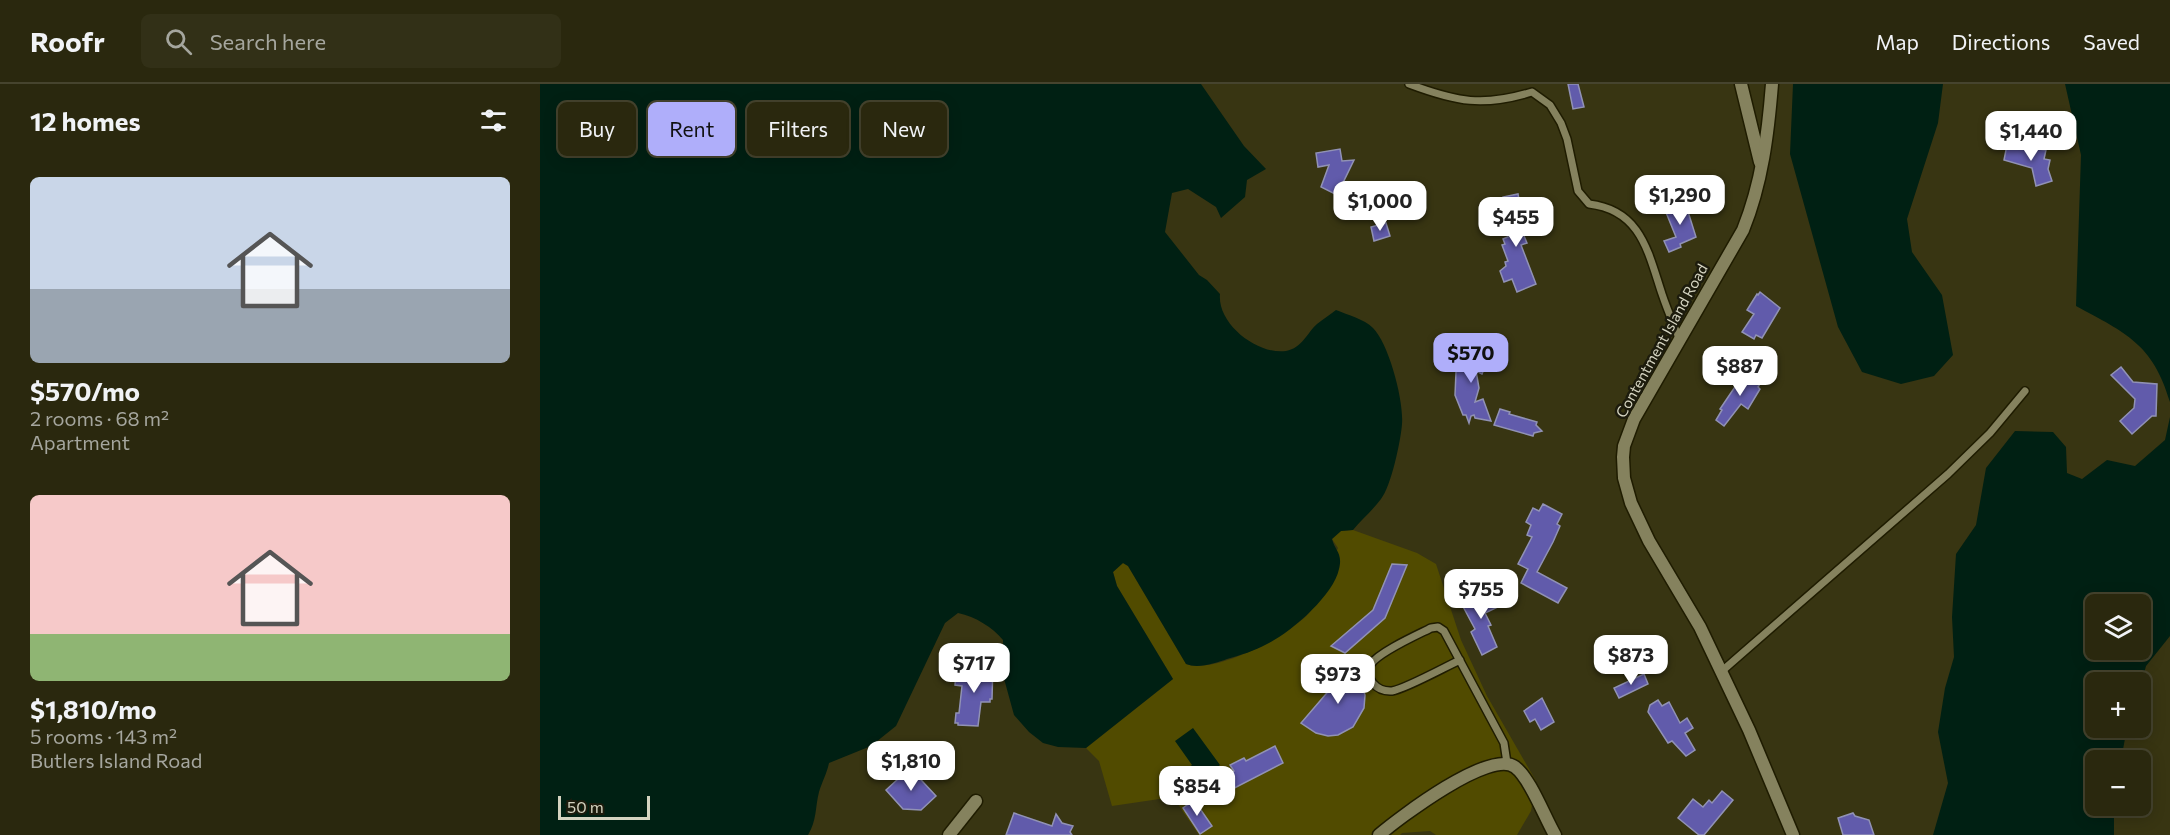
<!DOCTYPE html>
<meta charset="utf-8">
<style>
body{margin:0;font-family:Commissioner,sans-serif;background:#323017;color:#f1f3f6;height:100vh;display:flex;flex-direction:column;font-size:22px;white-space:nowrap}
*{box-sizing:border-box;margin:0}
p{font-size:20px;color:#a5a69e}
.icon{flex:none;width:33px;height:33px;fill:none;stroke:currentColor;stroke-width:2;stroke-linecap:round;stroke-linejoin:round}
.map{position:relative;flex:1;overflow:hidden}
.details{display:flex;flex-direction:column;background:#2a280e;width:540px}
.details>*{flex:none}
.banner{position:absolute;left:18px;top:18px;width:570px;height:54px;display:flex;gap:12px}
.tools{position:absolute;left:1545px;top:510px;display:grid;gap:12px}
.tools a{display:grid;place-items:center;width:66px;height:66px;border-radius:9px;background:#2a280e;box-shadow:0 3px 15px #0003,0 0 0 2px #46442e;font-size:30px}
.scale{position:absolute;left:18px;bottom:15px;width:92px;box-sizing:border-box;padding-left:6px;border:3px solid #d5d4c1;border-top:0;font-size:16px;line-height:21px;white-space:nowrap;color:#d5d4c1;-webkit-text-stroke:4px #1d1c0d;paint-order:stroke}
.price{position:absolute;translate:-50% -51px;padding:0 14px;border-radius:12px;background:#fff;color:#222;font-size:20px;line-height:39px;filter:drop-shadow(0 2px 3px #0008)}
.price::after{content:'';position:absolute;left:50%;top:36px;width:18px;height:14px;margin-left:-9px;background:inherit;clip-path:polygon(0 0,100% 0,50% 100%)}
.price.current{background:#afaefa;color:#111}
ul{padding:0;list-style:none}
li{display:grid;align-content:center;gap:12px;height:318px;padding:0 30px}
li span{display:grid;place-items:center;height:186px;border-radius:9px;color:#555}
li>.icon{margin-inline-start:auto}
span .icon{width:108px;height:108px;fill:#fffc;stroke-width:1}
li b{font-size:26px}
h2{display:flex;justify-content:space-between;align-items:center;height:72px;padding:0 30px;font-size:26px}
.chip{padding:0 21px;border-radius:9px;background:#2a280e;box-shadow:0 3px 15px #0003,0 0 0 2px #46442e;font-size:21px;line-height:54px}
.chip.current{background:#afaefa;color:#111}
header{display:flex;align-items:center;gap:36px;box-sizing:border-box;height:84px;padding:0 30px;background:#2a280e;border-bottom:2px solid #46442e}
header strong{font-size:28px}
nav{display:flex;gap:33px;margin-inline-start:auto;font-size:21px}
.search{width:420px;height:54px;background:#323017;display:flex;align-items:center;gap:15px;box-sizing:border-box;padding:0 21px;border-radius:9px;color:#a5a69e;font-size:22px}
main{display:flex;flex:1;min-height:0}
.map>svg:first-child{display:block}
</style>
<header>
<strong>Roofr</strong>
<div class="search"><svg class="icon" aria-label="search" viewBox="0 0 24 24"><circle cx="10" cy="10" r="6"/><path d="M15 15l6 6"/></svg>Search here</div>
<nav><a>Map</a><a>Directions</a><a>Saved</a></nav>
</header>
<main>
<section class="details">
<h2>12 homes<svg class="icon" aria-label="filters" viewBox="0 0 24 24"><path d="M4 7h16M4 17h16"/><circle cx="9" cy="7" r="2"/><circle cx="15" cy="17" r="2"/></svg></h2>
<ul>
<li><span style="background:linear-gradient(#c9d6e8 60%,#9aa5b1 0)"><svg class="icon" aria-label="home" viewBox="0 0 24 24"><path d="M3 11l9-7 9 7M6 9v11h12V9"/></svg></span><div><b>$570/mo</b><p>2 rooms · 68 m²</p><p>Apartment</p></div></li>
<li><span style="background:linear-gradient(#f6c9c9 75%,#8fb573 0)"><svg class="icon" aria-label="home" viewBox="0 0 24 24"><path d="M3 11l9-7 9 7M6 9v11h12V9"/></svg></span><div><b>$1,810/mo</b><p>5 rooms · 143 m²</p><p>Butlers Island Road</p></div></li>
</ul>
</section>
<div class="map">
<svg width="1630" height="751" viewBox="0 0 1630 751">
<rect width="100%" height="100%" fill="#383512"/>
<path fill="#514b00" d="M813 446 877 469 896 480 921 556 947 612 996 697 991 727 977 751H896L890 747 862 749 860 751H659L633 713 572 722 559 677 546 664 633 595 577 502 573 488 583 479 588 482 646 580C675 591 751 550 770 528 779 517 791 479 798 464L792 455 801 447Z"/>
<g fill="#002013" fill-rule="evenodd">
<path d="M0 0H661L704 62 726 85 707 96 705 113 681 134 676 123 648 105 632 109 625 148 659 191 667 196 680 210C677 240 718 271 746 267 762 264 767 249 777 240 783 235 790 231 796 226 808 231 824 235 833 244 849 260 864 317 862 340 861 356 851 403 841 415 833 426 822 435 813 446L801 447 792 455C795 467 803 469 799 485 794 511 750 549 727 560 714 567 701 571 687 575 676 579 658 585 646 580L588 482 583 479 573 488 577 502 633 595 546 664 518 663 503 659 489 648 474 631 463 591V556C452 543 436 533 418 529L405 539 356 642 331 662 289 679C287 689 282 698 279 708 275 724 277 736 268 751H0Z"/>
<polygon points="1253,0 1403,0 1398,39 1367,135 1372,168 1402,211 1413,271 1394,292 1361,300 1322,288 1298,243 1250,70"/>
<path d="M1525 0H1630V318C1613 260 1586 249 1536 222L1541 71Z"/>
<path d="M1630 333V552L1606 582 1601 600 1556 598V644H1587L1581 676H1556V722H1574V751H1393L1408 699 1398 648 1405 604 1414 573 1412 533 1416 470 1436 441 1446 384 1475 347 1513 348 1526 363 1527 389 1542 395 1567 376 1595 382 1625 356ZM1600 520V566H1556V520Z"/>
<polygon points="653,644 680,681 647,706 636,692 652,681 635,657"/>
</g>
<g fill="#615bab" stroke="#9192b5" stroke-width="1.5">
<polygon points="1028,0 1038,0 1044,23 1033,25"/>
<polygon points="1467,61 1506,66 1504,75 1510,76 1508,85 1512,97 1496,102 1492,84 1464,76"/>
<polygon points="800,65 802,77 814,76 797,111 781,103 789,81 778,83 776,69"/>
<polygon points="978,110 983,138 978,138 987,159 981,161 996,200 977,208 972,195 964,198 960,187 966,182 965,178 968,177 962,161 965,160 963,155 970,152 963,113"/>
<polygon points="1145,118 1156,153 1140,160 1141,163 1129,168 1124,157 1136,153 1125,126"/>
<polygon points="846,139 850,152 834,157 831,143"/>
<polygon points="1220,208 1240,224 1222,254 1216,251 1214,255 1202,248 1214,230 1207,226 1217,210 1218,211"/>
<polygon points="939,258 945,283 942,290 936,287 939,304 935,318 943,315 951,337 935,334 934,331 931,332 929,339 926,331 923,331 915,311 916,288 926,275 925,264 930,264 929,260"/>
<polygon points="1581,283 1593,298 1617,300 1616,332 1612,332 1592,350 1580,337 1594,324 1595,315 1571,291"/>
<polygon points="1214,287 1224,293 1218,303 1220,305 1208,325 1201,320 1184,342 1176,336 1182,326 1180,325 1201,294 1208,297"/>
<polygon points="960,325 970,328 969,330 997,338 996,341 1002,347 994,349 993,352 954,341"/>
<polygon points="1003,420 1022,430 1017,440 1020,442 1013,458 997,488 1027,504 1018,519 981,499 988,485 978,480 992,453 987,451 991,441 986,438 993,424 999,427"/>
<polygon points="852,480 867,481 845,534 805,569 791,562 833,526"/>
<polygon points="954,509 960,522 945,529 951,541 948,542 957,563 942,571 931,548 935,545 919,515 929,510 933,519"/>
<polygon points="438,578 453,579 452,615 450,615 450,618 441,618 438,642 418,641 418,639 415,639 416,629 419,629 422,602 415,601 416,588 437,591"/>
<polygon points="783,582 808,585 821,599 825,611 824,624 813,643 798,651 788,652 776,649 761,639 798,596"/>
<polygon points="1104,590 1108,600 1079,614 1074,604"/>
<polygon points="1002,614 1014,638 1001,646 995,635 990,638 984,627"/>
<polygon points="1118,616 1122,622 1129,618 1140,639 1147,634 1153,644 1145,649 1155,666 1146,672 1132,657 1128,659 1108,628 1110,621"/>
<polygon points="735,662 743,679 675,714 668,704 694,687 690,681 704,674 706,677"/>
<polygon points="370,684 396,712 381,726 363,725 346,706"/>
<polygon points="1182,707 1193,716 1164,751 1159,751 1138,734 1153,715 1163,723 1169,716 1172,719"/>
<polygon points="654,716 672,742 660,750 643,724"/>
<polygon points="474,729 512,742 516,730 522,739 533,742 530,748 532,751 466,751"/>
<polygon points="1313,729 1315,732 1329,736 1334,751 1303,751 1298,734"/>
</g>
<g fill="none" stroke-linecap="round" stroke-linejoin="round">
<defs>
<g id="lane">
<path d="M869 0C917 18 943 23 992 8L1010 21 1021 39 1027 55 1038 107 1049 120C1101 126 1108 168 1122 210 1127 225 1133 239 1139 254"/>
<path d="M920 576C905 583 865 605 852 607 837 608 823 594 831 580 839 568 877 551 891 544L898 543 904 547 964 659 967 679"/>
<polyline points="1182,587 1408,390 1450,349 1485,307"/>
</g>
<g id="street">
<polyline points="1201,0 1220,78"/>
<path d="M1232 0C1228 50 1222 99 1203 146L1094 335 1084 362 1083 373 1084 394 1091 419 1109 457 1160 543 1209 646 1253 751"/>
<polyline points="409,751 436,717"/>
<path d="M839 751C859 734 951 664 975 683 990 694 1005 734 1015 751"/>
</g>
</defs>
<use href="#lane" stroke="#1f1c00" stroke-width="10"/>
<use href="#street" stroke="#1f1c00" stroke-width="15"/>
<use href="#lane" stroke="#85825e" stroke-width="7"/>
<use href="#street" stroke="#85825e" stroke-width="12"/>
</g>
<g text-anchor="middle" stroke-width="5" stroke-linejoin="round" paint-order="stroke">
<g font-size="15" fill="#d5d4c1" stroke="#1d1c0d">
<text transform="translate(1122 257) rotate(-61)" y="5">Contentment Island Road</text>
</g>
</g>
</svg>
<div class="tools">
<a><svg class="icon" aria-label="layers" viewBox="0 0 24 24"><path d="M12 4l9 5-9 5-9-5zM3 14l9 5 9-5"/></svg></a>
<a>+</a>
<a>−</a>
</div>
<div class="scale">50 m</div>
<b class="price" style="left:1491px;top:78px">$1,440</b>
<b class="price" style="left:1140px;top:142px">$1,290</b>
<b class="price" style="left:840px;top:148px">$1,000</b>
<b class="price" style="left:976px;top:164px">$455</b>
<b class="price current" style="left:931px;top:300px">$570</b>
<b class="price" style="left:1200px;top:313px">$887</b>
<b class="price" style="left:941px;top:536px">$755</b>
<b class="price" style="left:1091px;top:602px">$873</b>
<b class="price" style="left:434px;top:610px">$717</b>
<b class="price" style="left:798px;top:621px">$973</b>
<b class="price" style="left:371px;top:708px">$1,810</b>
<b class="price" style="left:657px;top:733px">$854</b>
<div class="banner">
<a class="chip">Buy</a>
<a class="chip current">Rent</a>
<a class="chip">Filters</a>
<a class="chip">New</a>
</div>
</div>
</main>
